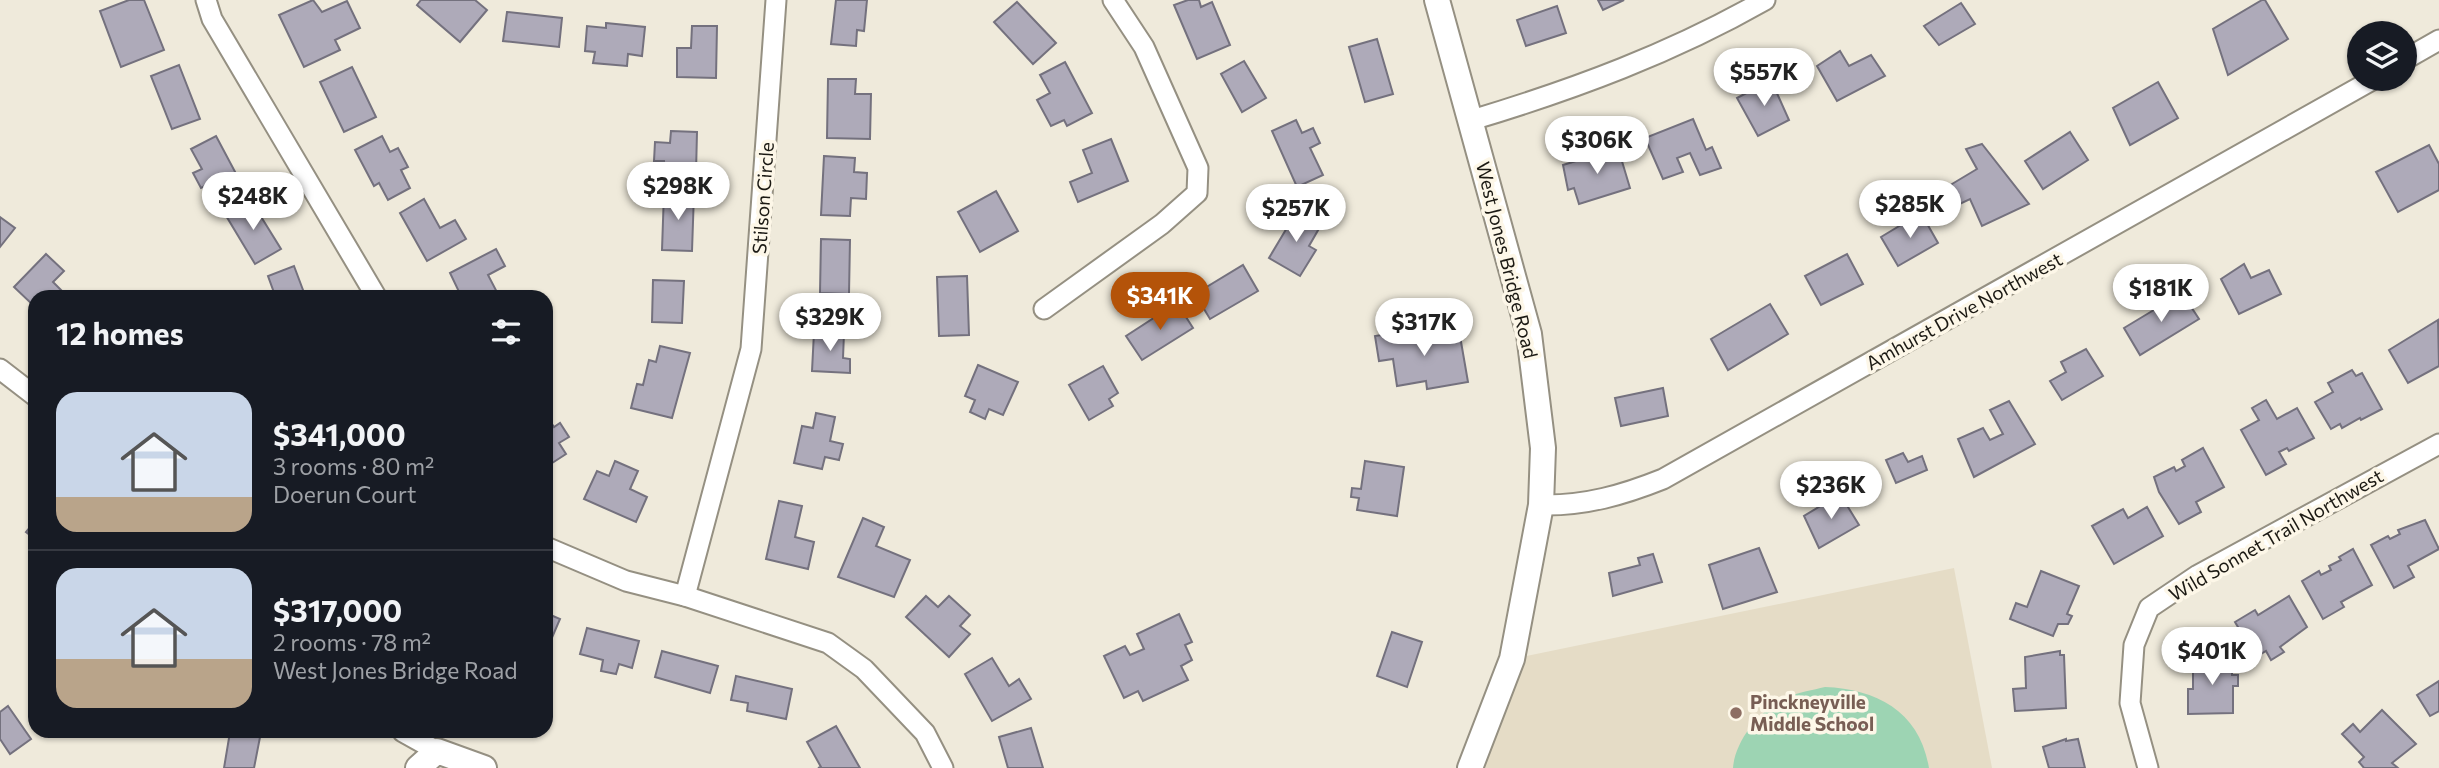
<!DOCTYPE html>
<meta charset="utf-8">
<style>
body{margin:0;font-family:Commissioner,sans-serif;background:#242831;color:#f1f3f6;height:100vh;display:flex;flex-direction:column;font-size:26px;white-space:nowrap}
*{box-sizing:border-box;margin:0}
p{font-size:23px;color:#9ea1a6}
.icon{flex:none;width:38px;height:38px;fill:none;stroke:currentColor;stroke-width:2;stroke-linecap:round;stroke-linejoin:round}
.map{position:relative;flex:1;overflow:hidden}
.sheet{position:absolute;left:28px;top:290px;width:525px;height:448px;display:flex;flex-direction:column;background:#171b24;border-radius:21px;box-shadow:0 2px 5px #0004}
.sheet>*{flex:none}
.fabs{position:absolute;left:2347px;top:21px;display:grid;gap:14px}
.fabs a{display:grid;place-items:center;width:70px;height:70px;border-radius:50%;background:#171b24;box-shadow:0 2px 5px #0004;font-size:35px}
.price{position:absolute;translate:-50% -60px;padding:0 16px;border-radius:24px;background:#fff;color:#222;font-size:23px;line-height:46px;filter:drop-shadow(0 2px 4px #0008)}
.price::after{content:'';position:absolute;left:50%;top:42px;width:21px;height:16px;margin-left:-10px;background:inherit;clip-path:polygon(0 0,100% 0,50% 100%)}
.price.current{background:#b45309;color:#fff}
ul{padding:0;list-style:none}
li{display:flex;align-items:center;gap:21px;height:175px;padding:0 28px}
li+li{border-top:2px solid #363941}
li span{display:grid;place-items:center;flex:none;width:196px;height:140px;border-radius:21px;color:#555}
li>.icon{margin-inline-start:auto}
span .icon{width:84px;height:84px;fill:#fffc;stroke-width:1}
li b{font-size:30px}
h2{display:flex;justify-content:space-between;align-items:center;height:84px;padding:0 28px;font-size:30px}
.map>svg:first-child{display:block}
</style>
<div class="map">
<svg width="2439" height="768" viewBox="0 0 2439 768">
<rect width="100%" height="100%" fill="#efeadb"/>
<polygon fill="#e5dcc6" points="1954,568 1992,768 1470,768 1512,659"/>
<path fill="#9dd4b3" d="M1825 687C1877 689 1920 712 1929 768H1733C1735 740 1762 707 1788 697 1799 692 1813 690 1825 687Z"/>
<g fill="#aeaab9" stroke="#74717e" stroke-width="2">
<polygon points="129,0 144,0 164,50 121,67 100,11"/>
<polygon points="313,0 322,12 347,1 360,28 335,40 340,50 304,67 279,15"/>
<polygon points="421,0 475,0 487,10 460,42 417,5"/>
<polygon points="836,0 867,0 864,31 857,30 856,46 831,44"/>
<polygon points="1188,0 1199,0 1201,7 1212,2 1230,45 1197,59 1174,5"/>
<polygon points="1598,0 1624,0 1603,10"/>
<polygon points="2262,0 2265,0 2288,39 2228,75 2213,29"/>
<polygon points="1017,2 1056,43 1033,64 994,22"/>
<polygon points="1961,3 1975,24 1939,45 1924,26"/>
<polygon points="1557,6 1566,33 1526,46 1517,20"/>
<polygon points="507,12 562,18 559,47 503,41"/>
<polygon points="606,23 645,27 642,56 628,54 627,66 593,63 595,52 585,51 587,26 606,28"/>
<polygon points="692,26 717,26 716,78 677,77 677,48 691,48"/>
<polygon points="1377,39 1393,94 1365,102 1349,47"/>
<polygon points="1840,51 1849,66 1871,55 1885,76 1837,101 1817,66"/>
<polygon points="1244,61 1266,98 1242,112 1221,74"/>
<polygon points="1065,62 1092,113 1067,126 1064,120 1051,126 1037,100 1050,93 1040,75"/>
<polygon points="179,65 200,119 172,129 151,76"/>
<polygon points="352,67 376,117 344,132 320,82"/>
<polygon points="828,79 856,79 855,94 871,94 870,139 827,138"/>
<polygon points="1771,80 1789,120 1758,136 1737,98"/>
<polygon points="2158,82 2178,118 2130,145 2113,108"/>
<polygon points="1693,119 1706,150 1712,147 1721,168 1700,175 1690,153 1677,158 1683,172 1663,179 1645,138"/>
<polygon points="1296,120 1302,133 1313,128 1320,143 1310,148 1323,175 1297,187 1272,131"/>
<polygon points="671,131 697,132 696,173 664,171 664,161 654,161 655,142 670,143"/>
<polygon points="2070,132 2088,160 2043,189 2025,161"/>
<polygon points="216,136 241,183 218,195 211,183 201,188 193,173 202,169 191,149"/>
<polygon points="382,136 390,152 398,148 408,167 401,170 410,188 388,200 379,183 374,186 355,150"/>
<polygon points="1111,139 1128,181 1078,202 1070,182 1092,173 1083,150"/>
<polygon points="1982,144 2029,204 1982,226 1970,199 1947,210 1937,193 1977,169 1966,149"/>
<polygon points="2429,145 2439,164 2439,190 2398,212 2376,172"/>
<polygon points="1618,148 1630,188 1579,204 1574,188 1568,190 1563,165"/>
<polygon points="824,156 855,158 854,172 867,173 866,199 851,198 850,216 821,215"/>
<polygon points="996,191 1018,231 980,252 958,212"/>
<polygon points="664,192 694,193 692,251 662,250"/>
<polygon points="250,199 281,249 255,264 225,214"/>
<polygon points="424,199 440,228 455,220 466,239 427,261 400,213"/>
<polygon points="1297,211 1321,225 1309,246 1316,250 1300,276 1269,258"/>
<polygon points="1921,213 1938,243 1898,266 1881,237"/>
<polygon points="0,217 15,228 0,247"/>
<polygon points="821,239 850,240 849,294 820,293"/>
<polygon points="496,249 505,266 488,275 500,298 462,298 450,273"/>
<polygon points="46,254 64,271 53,282 69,298 35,298 35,307 14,287"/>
<polygon points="1847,254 1863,284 1821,305 1805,276"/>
<polygon points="2244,264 2251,278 2269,270 2281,294 2239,314 2221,279"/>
<polygon points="1243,265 1258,291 1210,319 1195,294"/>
<polygon points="294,266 306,298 276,298 268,276"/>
<polygon points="967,276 969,335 939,336 937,277"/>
<polygon points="653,280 684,281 682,323 652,322"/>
<polygon points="2182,293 2199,319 2140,355 2124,328"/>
<polygon points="1177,303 1193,328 1142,360 1126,336"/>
<polygon points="1770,304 1788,334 1728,370 1711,339"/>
<polygon points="2438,320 2439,366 2408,383 2389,350"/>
<polygon points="1425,328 1427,341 1460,336 1468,382 1427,389 1426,381 1397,386 1393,359 1379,361 1375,336"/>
<polygon points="814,332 844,333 843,358 850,359 850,373 812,371"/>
<polygon points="660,346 690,353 672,418 631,408 637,384 643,385 649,360 656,362"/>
<polygon points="2086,349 2103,376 2062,400 2050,381 2066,372 2061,362"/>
<polygon points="978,365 1018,382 1003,415 989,409 985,419 970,412 975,400 965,396"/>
<polygon points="1103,366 1118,393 1109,399 1113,406 1089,420 1069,385"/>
<polygon points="2352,370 2356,376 2362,373 2382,409 2361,420 2360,418 2342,428 2340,424 2331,429 2315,402 2333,392 2328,383"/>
<polygon points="1663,388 1668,416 1621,426 1615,398"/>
<polygon points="2266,400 2277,419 2297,408 2314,438 2289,451 2287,448 2279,452 2286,464 2266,475 2241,430 2259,420 2252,408"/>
<polygon points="2009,401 2035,444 1974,477 1958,439 1983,428 1990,440 2003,434 1990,410"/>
<polygon points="816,413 835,417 830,441 843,444 839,460 825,457 822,469 794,463 802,426 813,428"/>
<polygon points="546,415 554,427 560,423 569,437 559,443 566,454 546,467"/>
<polygon points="2203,448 2224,487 2196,502 2201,512 2179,524 2159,492 2154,477 2174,467 2176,471 2185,466 2182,460"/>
<polygon points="1903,453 1908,462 1922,456 1927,470 1896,483 1886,460"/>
<polygon points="615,461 638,471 630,489 647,497 636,522 584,499 597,471 609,476"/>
<polygon points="1365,461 1404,467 1397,516 1357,510 1359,498 1351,497 1352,488 1361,489"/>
<polygon points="1840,494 1859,525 1819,548 1804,516"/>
<polygon points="779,501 802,506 795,537 814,542 808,569 766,559"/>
<polygon points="2147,507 2163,536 2114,564 2092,526 2123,509 2128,518"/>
<polygon points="863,518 884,527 876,546 910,560 894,597 838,577"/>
<polygon points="2425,520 2439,549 2408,566 2414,577 2394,588 2371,545 2388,536 2390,539 2400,534 2398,530"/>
<polygon points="35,521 35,539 26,532"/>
<polygon points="1759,548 1777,592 1723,609 1709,565"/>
<polygon points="2353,549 2372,585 2341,602 2344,607 2323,619 2302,581 2319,571 2321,575 2331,570 2329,566 2341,560 2339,557"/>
<polygon points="1653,554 1662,582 1613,596 1609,573 1640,565 1638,558"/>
<polygon points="2041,571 2079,586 2067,614 2072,616 2068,624 2058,624 2053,636 2010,619 2016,603 2027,607"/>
<polygon points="926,596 938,607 949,596 970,615 960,626 970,634 949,657 906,617"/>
<polygon points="2289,596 2307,627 2280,647 2284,652 2271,660 2266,651 2256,657 2235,622 2255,610 2258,615"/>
<polygon points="546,613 560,619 548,647 546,646"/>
<polygon points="1179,614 1192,642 1185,645 1192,660 1181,666 1188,680 1143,701 1138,691 1124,698 1104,656 1125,646 1130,655 1144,649 1137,634"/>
<polygon points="587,628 639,641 632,668 619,664 616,674 601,671 603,660 580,654"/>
<polygon points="1392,632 1422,642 1407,687 1377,676"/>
<polygon points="662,651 718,666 710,693 655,677"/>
<polygon points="2060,651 2060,655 2064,655 2066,708 2015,711 2013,689 2026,688 2025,657"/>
<polygon points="2206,657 2232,659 2232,675 2238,675 2238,686 2233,686 2233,713 2188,714 2188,689 2193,689 2193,660 2206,660"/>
<polygon points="992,658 1009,686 1019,679 1031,699 992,721 965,674"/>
<polygon points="736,676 792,689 786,719 747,711 748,703 731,700"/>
<polygon points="2439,681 2439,711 2430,716 2417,695"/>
<polygon points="8,706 31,739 10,754 0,739 0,712"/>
<polygon points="2382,710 2416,744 2392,763 2398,768 2364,768 2359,762 2364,757 2342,734 2353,724 2360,732"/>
<polygon points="836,726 860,768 818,768 821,767 807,742"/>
<polygon points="1031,728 1043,768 1008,768 999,737"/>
<polygon points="230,732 261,732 254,768 224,768"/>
<polygon points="2066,739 2066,741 2078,739 2085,768 2049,768 2043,747"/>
</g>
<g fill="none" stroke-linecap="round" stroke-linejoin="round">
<defs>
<g id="minor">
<polyline points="206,0 212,19 377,298"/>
<polyline points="2404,60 2439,40"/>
<path d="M1472 120C1575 89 1672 53 1765 0"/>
<polyline points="1044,309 1162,224 1197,193 1198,168 1144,47 1113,0"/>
<polyline points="0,369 35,396"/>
<path d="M1541 505C1585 506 1623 495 1663 479L2374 79"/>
<polyline points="546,547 626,581 685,596 828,643 864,669 925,733 943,768"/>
<polyline points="685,596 751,349 776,0"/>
<polyline points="403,732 437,751"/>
<polyline points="2148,768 2130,703 2134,645 2149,608 2198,575 2439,444"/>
</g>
<g id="tertiary">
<polyline points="1437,0 1529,334 1543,448 1541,505 1512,659 1470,768"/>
<polyline points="418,768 437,751 484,768"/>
</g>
</defs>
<use href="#minor" stroke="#959082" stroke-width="23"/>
<use href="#tertiary" stroke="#959082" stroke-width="28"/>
<use href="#minor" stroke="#fff" stroke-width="19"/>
<use href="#tertiary" stroke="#fff" stroke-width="24"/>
</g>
<circle fill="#8d6e63" stroke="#fdf7e8" stroke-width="2.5" cx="1736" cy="713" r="7"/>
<g text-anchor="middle" stroke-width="7" stroke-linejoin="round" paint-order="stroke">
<g font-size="19" fill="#1b1913" stroke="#fdf7e8">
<text transform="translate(763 198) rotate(-86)" y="7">Stilson Circle</text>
<text transform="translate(1507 260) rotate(76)" y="7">West Jones Bridge Road</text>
<text transform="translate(1964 311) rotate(-29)" y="7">Amhurst Drive Northwest</text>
<text transform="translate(2276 535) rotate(-30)" y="7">Wild Sonnet Trail Northwest</text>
</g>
<g font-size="19" font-weight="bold" fill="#785e54" stroke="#fdf7e8" text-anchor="start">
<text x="1750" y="709">Pinckneyville<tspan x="1750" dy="22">Middle School</tspan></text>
</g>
</g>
</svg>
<div class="fabs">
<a><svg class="icon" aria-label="layers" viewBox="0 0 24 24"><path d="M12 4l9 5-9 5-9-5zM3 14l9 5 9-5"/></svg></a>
</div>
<b class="price" style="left:1764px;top:108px">$557K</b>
<b class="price" style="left:1597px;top:176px">$306K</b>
<b class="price" style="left:678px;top:222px">$298K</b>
<b class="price" style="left:253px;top:232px">$248K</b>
<b class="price" style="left:1910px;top:240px">$285K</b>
<b class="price" style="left:1296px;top:244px">$257K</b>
<b class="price" style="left:2161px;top:324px">$181K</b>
<b class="price current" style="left:1160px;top:332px">$341K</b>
<b class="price" style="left:830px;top:353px">$329K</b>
<b class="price" style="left:1424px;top:358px">$317K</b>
<b class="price" style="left:1831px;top:521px">$236K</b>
<b class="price" style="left:2212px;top:687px">$401K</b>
<section class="sheet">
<h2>12 homes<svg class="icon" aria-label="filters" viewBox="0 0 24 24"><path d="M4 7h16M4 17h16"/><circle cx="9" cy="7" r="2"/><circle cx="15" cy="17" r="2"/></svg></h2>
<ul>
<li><span style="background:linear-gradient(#c9d6e8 75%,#b9a48a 0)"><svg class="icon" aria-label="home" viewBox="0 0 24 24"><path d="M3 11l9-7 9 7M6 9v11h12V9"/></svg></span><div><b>$341,000</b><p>3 rooms · 80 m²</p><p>Doerun Court</p></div></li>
<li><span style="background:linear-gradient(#c9d6e8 65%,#b9a48a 0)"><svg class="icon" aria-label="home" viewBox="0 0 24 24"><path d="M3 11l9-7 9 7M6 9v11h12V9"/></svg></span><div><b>$317,000</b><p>2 rooms · 78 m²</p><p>West Jones Bridge Road</p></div></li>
</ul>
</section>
</div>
